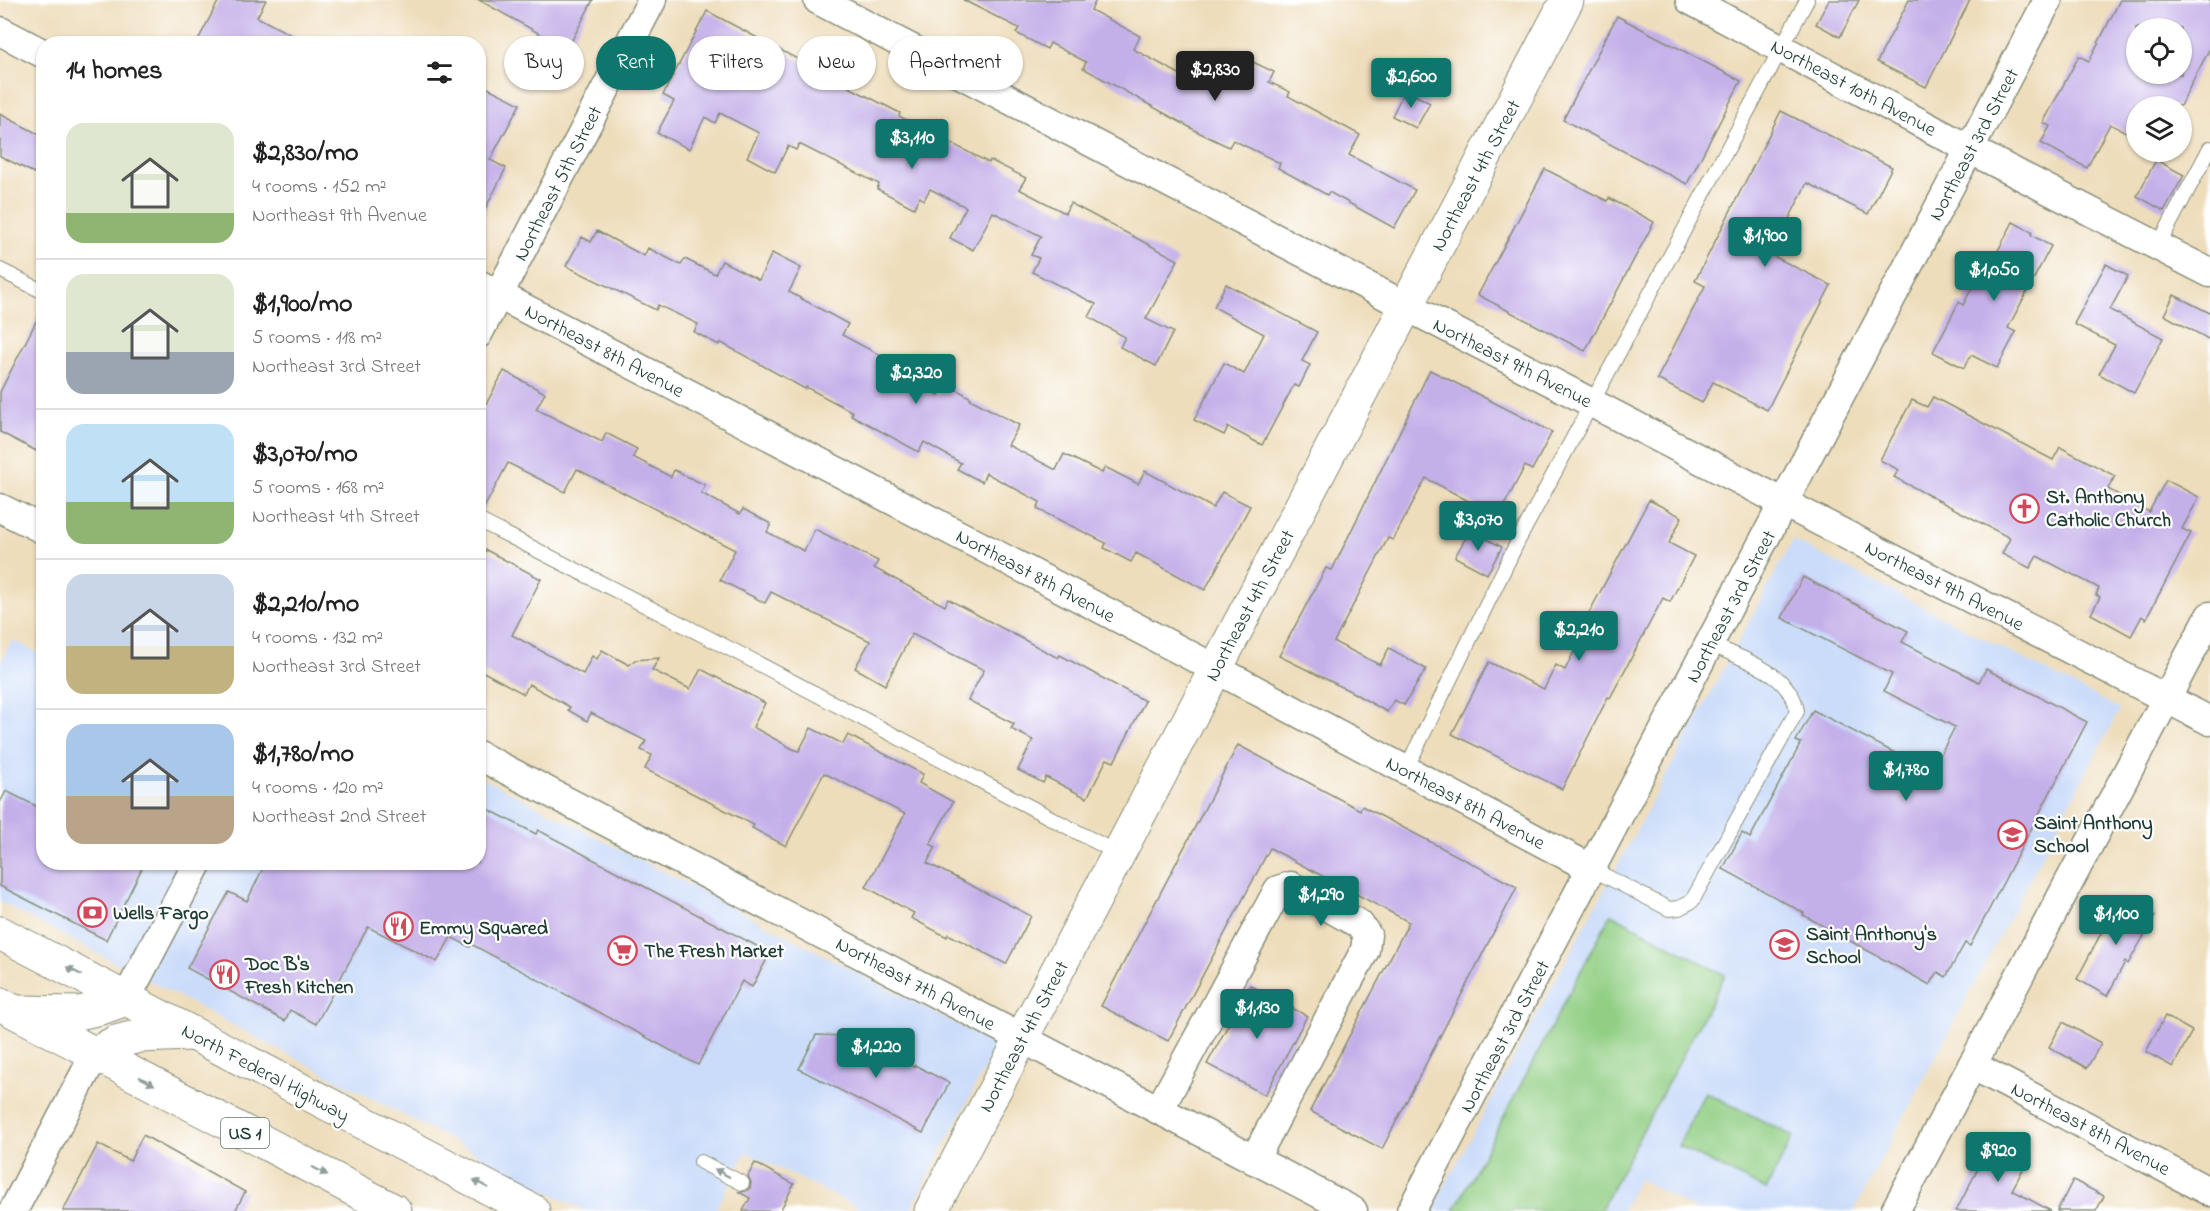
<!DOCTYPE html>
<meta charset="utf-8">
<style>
body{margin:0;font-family:"Indie Flower",sans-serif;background:#f6f6f6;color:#222;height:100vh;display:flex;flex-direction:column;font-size:22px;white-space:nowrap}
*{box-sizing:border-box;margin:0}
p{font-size:20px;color:#767676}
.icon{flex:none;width:33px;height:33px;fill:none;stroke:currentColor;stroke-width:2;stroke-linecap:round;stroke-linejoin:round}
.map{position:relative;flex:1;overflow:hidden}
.details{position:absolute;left:36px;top:36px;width:450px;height:834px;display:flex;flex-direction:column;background:#fff;border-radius:24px;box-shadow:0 2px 4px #0004}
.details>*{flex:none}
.top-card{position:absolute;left:504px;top:36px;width:570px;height:54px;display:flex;gap:12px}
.buttons{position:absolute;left:2126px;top:18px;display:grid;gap:12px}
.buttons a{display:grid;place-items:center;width:66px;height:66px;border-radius:50%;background:#fff;box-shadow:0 2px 4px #0004;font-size:30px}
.price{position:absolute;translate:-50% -51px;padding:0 14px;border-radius:6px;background:#0f766e;color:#fff;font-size:20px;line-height:39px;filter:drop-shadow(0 2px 3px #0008)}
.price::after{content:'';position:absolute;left:50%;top:36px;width:18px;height:14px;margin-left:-9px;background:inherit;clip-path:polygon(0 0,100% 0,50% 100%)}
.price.selected{background:#222;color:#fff}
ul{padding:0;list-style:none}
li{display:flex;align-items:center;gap:18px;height:150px;padding:0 30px}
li+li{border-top:2px solid #e0e0e0}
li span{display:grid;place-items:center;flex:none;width:168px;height:120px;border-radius:18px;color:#555}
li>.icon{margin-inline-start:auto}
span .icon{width:72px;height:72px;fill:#fffc;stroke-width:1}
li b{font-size:26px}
h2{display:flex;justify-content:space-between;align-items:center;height:72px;padding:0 30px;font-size:26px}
.chip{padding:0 21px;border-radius:27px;background:#fff;box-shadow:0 2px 4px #0004;font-size:21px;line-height:54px}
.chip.selected{background:#0f766e;color:#fff}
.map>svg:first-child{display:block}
</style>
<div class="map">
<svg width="2210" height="1211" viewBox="0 0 2210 1211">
<rect width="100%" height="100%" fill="#fff"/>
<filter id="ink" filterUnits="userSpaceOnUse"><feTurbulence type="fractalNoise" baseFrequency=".0167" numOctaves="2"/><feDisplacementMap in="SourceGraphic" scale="12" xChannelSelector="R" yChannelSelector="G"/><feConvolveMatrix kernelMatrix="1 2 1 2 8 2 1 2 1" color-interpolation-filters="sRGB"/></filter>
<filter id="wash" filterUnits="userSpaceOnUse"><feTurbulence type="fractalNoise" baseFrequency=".008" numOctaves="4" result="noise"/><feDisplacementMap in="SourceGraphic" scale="24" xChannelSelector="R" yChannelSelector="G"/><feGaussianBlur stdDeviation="1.35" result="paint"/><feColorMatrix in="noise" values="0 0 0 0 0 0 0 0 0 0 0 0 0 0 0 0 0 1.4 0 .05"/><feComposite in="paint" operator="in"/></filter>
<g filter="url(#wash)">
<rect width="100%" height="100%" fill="#edb"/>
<g fill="#cadcf9">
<polygon points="1793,540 2120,709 1854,1211 1697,1211 1639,1179 1622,1211 1431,1211"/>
<polygon points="13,640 43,656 44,862 478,862 479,776 997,1045 910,1211 865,1211 746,1152 715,1211 585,1211 0,902 0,662"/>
</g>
<g fill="#92cf84" stroke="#58865c" stroke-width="1.5">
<polygon points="1611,914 1725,975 1600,1211 1454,1211"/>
<polygon points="1705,1092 1793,1136 1766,1190 1678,1146"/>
</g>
<g id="blocks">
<g fill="#c4b0e9" fill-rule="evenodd">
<polygon points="219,0 266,0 257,17 308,44 196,44"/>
<polygon points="479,0 593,0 563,57 538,43 542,35"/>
<polygon points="963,0 1096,0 1091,10 1140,36 1133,49 1194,82 1211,51 1247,71 1251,61 1274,72 1269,82 1290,92 1288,96 1360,135 1349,155 1415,190 1394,228 1329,192 1327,195 1278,168 1280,163 1233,140 1229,147 1200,133 1083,68 1086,62 1050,43 1047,49 1016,33 1019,28"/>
<polygon points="1829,0 1859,0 1840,37 1816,24"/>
<polygon points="1909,0 1970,0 1926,87 1877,62"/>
<path d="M2120 0H2210V48L2180 106H2136V137L2110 124 2087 168 2041 143 2050 126 2043 123 2079 56 2089 61ZM2136 28H2181V74H2136Z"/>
<polygon points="707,11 833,78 833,79 900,113 899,116 989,163 990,160 1026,178 1019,189 1065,213 1070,203 1178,260 1146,319 1173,332 1156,366 1120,347 1125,337 1089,317 1096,304 1032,272 1039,258 1031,255 1041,236 993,212 973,250 950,238 966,207 930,189 924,200 920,197 914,208 877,189 879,184 799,144 796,150 788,146 775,172 747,157 759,133 720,113 715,123 705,117 689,149 657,133 674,101 663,95"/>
<polygon points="1617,16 1741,81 1687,184 1563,120"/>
<polygon points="478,83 520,104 490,160 506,168 478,223"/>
<polygon points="1405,90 1430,103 1416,128 1392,116"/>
<polygon points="1781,111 1892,167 1868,214 1807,183 1771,255 1831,285 1767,410 1713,382 1702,403 1657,379 1705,286 1695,281"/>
<polygon points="0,114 44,137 44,178 0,156"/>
<polygon points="2156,160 2184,175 2164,211 2137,196"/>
<polygon points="1545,169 1607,201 1609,198 1654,222 1585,351 1478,295"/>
<polygon points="2013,222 2032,232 2031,235 2051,246 2008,328 2016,332 1997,368 1971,355 1964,368 1933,352 1959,302 1963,305 1978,276 1983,279"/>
<polygon points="597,231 644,256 648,248 681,265 685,259 715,274 722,261 759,280 772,253 801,268 789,292 848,324 842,335 893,362 890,368 939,395 946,383 971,398 970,399 1019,425 1008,445 1056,470 1064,454 1102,473 1105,467 1138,484 1145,471 1213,508 1222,492 1250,506 1205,590 1136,553 1131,562 1104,548 1106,543 1037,509 1040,502 986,473 982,482 957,469 961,463 924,442 919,452 851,415 853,412 806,387 805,389 720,342 719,345 694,332 698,324 658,305 656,310 566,266 582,237 591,242"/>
<polygon points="2106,264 2128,276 2110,310 2163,338 2134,393 2099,374 2115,345 2074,324"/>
<polygon points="1226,284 1317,332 1302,361 1310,365 1299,387 1294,385 1262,445 1228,427 1224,435 1194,420 1224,363 1244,374 1264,334 1214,307"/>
<polygon points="2174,295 2210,313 2210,340 2164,315"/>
<polygon points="44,306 44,455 0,432 0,392"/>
<polygon points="1430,370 1552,432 1532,470 1525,466 1498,517 1426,478 1393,540 1388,538 1334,642 1380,665 1389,648 1426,669 1404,705 1394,700 1387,712 1350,691 1279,656 1326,568 1332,570"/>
<polygon points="504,371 545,393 536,409 602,442 606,433 637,449 633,457 671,477 674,470 705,485 701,493 740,514 743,509 771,524 767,532 804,551 815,529 878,561 874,568 945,606 948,599 1058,658 1060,655 1145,701 1114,762 1107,759 1087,798 1046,777 1043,783 1018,770 1033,740 1011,729 1014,724 968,700 984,670 912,634 885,685 855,668 870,641 771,592 765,603 720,580 735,550 577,469 565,492 508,463 482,512 478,511 478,419"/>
<polygon points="1933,397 2053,460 2060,447 2115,476 2108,489 2149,512 2166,480 2199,497 2182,529 2191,533 2146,619 2142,616 2131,636 2091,614 2100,597 2096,595 2099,588 2037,556 2030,568 2002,554 2010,538 1894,477 1899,470 1880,460 1912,400 1927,407"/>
<polygon points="1649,500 1682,517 1669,543 1694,556 1670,602 1663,598 1610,698 1608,697 1562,789 1452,734 1489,662 1544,689 1556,665 1565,670 1585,629 1581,628"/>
<polygon points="1470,530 1502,547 1487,574 1455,557"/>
<polygon points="486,550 541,579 512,635 583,674 592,656 597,659 602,650 629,665 635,660 659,658 652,670 690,689 701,669 765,703 753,727 793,749 799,751 811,728 843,744 848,735 923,774 919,783 953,802 930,844 936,847 927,863 1031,916 1006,964 948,934 947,937 911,918 914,913 866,887 905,814 824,773 786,846 752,828 754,825 645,769 652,755 641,750 646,741 591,713 587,721 568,710 570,707 529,684 524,694 478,669 478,564"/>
<polygon points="1803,577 1908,631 1902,642 1979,682 1986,669 2087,722 1970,946 1965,943 1946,977 1938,972 1930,985 1803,915 1804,913 1723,869 1742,833 1750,838 1801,743 1796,741 1813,710 1931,772 1955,727 1884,691 1892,674 1782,618"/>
<polygon points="1238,745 1360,810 1362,806 1517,887 1382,1149 1310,1111 1409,922 1270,848 1168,1041 1101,1006"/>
<polygon points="6,791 44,810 44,862 145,862 106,940 0,886 0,803"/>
<polygon points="478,804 536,834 538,830 770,953 752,987 742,981 698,1065 471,944 470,947 451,937 437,962 368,927 316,1024 290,1010 285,1021 187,968 229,892 247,901 266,862 478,862"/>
<polygon points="2120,897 2155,916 2128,964 2125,962 2107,996 2077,979"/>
<polygon points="1250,985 1307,1016 1265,1095 1207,1064"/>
<polygon points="2165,1016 2192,1031 2173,1067 2146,1052"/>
<polygon points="2063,1022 2101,1043 2087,1068 2049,1047"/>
<polygon points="816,1035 845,1036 875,1052 877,1050 914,1067 915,1065 949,1083 923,1133 799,1069"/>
<polygon points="143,1135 245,1192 235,1211 63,1211 98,1144 130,1161"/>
<polygon points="1994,1138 2030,1156 2012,1190 2051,1211 1956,1211"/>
<polygon points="755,1163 794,1184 780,1211 743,1211 750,1198 739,1192 746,1191 750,1188 751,1182 748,1176"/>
<polygon points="2073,1180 2104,1196 2096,1211 2057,1211"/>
</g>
</g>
</g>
<g filter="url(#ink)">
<use href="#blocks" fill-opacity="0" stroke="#868d78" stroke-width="1.5"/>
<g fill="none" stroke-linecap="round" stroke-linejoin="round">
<defs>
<g id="service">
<polyline points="2158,246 2210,148"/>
<polyline points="0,270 44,292"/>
<polyline points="478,520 744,656 1119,854"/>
<polyline points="1406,769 1518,541 1807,0"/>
<path d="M1592 869 1669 909 1679 908 1692 901 1797 711C1791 673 1742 659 1710 644"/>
<polyline points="701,1162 742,1183"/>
</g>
<g id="minor">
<polyline points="818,0 1784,503 2210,721"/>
<polyline points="1690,0 1971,150 2210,273"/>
<polyline points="0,31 44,54"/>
<polyline points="478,284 1216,669 1592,869"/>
<polyline points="478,334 652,0"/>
<polyline points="0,508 44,530"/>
<polyline points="478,755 1353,1211"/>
<polyline points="126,999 198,862"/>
<polyline points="1972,1065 2210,1192"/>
<polyline points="1159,1110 1278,890 1291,886 1359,924 1367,935 1365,950 1254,1160"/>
<polyline points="13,1211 95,1054"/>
<polyline points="1411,1211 2048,0"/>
<polyline points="1895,1211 2210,616"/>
</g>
<polyline id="tertiary" points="931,1211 1567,0"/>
<g id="primary">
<polyline points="0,933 533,1211"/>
<polyline points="0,1004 395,1211"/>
<polyline points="20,1012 79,1013 101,1008 126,999"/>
<polyline points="95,1054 116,1042 139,1036 191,1034"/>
</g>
</defs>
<use href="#service" stroke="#868d78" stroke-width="16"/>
<use href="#minor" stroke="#868d78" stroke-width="31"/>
<use href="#tertiary" stroke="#868d78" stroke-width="35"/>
<use href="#primary" stroke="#868d78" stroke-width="35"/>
<use href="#service" stroke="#fff" stroke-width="14"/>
<use href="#minor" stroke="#fff" stroke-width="28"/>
<use href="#tertiary" stroke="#fff" stroke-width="33"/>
<use href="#primary" stroke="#fff" stroke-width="33"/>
</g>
<defs><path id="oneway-solid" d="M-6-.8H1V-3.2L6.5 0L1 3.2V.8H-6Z" transform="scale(1.5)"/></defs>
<g fill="#8f9e9a">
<use href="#oneway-solid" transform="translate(74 971) rotate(-152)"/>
<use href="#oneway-solid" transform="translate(147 1081) rotate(28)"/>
<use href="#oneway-solid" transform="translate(320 1171) rotate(28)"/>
<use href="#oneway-solid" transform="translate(722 1173) rotate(-152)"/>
<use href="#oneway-solid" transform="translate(481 1184) rotate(-152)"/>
</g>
</g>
<defs>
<symbol id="church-ring" viewBox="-11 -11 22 22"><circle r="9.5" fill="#fff" stroke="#d1495b" stroke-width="1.5"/><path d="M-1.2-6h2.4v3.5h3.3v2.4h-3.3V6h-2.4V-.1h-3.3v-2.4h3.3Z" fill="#d1495b"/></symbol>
<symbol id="school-ring" viewBox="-11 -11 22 22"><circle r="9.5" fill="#fff" stroke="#d1495b" stroke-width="1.5"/><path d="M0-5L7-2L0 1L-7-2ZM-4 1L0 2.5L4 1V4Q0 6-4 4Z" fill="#d1495b"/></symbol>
<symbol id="bank-ring" viewBox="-11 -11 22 22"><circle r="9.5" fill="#fff" stroke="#d1495b" stroke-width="1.5"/><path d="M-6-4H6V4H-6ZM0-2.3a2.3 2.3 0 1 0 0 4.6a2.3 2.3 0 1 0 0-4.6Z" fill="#d1495b"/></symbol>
<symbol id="restaurant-ring" viewBox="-11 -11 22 22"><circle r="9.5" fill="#fff" stroke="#d1495b" stroke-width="1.5"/><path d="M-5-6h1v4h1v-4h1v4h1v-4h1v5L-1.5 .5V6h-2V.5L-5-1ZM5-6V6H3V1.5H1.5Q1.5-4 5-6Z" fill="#d1495b"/></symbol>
<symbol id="supermarket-ring" viewBox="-11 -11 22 22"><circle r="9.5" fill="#fff" stroke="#d1495b" stroke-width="1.5"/><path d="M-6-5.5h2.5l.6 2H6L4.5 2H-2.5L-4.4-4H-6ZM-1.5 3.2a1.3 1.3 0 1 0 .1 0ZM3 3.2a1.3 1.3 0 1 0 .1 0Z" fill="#d1495b"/></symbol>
</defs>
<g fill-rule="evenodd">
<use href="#church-ring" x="2008" y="492" width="33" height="33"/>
<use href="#school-ring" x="1996" y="818" width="33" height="33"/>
<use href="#bank-ring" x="76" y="896" width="33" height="33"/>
<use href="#restaurant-ring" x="382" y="910" width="33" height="33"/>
<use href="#school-ring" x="1768" y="928" width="33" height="33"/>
<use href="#supermarket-ring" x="606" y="934" width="33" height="33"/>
<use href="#restaurant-ring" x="208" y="958" width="33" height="33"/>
</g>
<g text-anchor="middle" stroke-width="4.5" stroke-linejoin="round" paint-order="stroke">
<rect fill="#fff" stroke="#627771" stroke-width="1.5" x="221" y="1118" width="48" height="30" rx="4.5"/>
<g font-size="18" font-weight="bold" fill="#1f3d34">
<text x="245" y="1139">US 1</text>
</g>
<g font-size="20" fill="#1f3d34" stroke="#fff">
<text transform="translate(1854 87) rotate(28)" y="7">Northeast 10th Avenue</text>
<text transform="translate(1973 144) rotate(-62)" y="7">Northeast 3rd Street</text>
<text transform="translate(1475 175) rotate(-62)" y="7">Northeast 4th Street</text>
<text transform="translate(557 183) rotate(-63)" y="7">Northeast 5th Street</text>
<text transform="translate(605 350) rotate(28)" y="7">Northeast 8th Avenue</text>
<text transform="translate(1513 362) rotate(27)" y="7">Northeast 9th Avenue</text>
<text transform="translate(1036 575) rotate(28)" y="7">Northeast 8th Avenue</text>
<text transform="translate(1945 585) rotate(27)" y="7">Northeast 9th Avenue</text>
<text transform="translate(1249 605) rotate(-62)" y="7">Northeast 4th Street</text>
<text transform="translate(1730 606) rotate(-62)" y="7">Northeast 3rd Street</text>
<text transform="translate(1466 802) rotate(28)" y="7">Northeast 8th Avenue</text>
<text transform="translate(916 983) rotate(28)" y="7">Northeast 7th Avenue</text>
<text transform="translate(1023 1036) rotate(-62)" y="7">Northeast 4th Street</text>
<text transform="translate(1504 1036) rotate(-62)" y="7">Northeast 3rd Street</text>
<text transform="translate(266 1072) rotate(28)" y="7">North Federal Highway</text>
<text transform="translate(2091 1128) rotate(28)" y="7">Northeast 8th Avenue</text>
</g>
<g font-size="20" font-weight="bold" fill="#1f3d34" stroke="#fff" text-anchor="start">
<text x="2046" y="503">St. Anthony<tspan x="2046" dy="23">Catholic Church</tspan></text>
<text x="2034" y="829">Saint Anthony<tspan x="2034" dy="23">School</tspan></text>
<text x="113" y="919">Wells Fargo</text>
<text x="419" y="934">Emmy Squared</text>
<text x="1806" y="940">Saint Anthony's<tspan x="1806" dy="23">School</tspan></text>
<text x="644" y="957">The Fresh Market</text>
<text x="245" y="970">Doc B's<tspan x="245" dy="23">Fresh Kitchen</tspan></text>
</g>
</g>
</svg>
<div class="buttons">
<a><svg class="icon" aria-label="locate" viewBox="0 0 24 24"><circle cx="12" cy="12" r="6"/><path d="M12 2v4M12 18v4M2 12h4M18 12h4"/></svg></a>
<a><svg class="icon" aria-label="layers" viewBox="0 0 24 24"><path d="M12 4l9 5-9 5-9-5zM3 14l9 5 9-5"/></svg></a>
</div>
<b class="price selected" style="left:1215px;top:102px">$2,830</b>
<b class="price" style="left:1411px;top:109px">$2,600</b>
<b class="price" style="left:912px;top:170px">$3,110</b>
<b class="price" style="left:1765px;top:268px">$1,900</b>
<b class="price" style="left:1994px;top:302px">$1,050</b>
<b class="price" style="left:916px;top:405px">$2,320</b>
<b class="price" style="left:1478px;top:552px">$3,070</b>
<b class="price" style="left:1579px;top:662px">$2,210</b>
<b class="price" style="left:1906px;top:802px">$1,780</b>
<b class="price" style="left:1321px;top:927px">$1,290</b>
<b class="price" style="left:2116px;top:946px">$1,100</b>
<b class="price" style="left:1257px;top:1040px">$1,130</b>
<b class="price" style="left:876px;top:1079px">$1,220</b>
<b class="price" style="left:1998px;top:1183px">$920</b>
<div class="top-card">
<a class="chip">Buy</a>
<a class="chip selected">Rent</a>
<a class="chip">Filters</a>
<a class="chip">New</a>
<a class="chip">Apartment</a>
</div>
<section class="details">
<h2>14 homes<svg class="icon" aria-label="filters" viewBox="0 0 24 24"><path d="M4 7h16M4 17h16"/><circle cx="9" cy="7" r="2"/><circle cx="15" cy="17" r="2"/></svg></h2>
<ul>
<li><span style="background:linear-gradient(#dfe7d0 75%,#8fb573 0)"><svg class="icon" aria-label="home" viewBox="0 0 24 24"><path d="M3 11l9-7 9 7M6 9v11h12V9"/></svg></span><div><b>$2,830/mo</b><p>4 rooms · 152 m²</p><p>Northeast 9th Avenue</p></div></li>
<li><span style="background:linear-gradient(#dfe7d0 65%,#9aa5b1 0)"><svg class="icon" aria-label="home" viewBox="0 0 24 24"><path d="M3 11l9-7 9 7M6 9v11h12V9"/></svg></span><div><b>$1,900/mo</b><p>5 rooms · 118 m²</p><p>Northeast 3rd Street</p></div></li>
<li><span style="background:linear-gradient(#bfe0f5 65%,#8fb573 0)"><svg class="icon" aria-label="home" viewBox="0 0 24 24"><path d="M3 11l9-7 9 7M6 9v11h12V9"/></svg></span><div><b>$3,070/mo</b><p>5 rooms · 168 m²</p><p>Northeast 4th Street</p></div></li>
<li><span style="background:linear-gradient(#c9d6e8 60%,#c2b280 0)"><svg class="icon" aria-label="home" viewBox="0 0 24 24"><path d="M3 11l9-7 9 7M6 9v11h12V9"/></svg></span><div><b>$2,210/mo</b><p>4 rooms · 132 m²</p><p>Northeast 3rd Street</p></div></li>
<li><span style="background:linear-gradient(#a9c7e8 60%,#b9a48a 0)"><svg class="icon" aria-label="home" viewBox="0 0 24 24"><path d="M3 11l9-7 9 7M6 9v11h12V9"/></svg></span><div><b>$1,780/mo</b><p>4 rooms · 120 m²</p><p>Northeast 2nd Street</p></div></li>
</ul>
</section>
</div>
